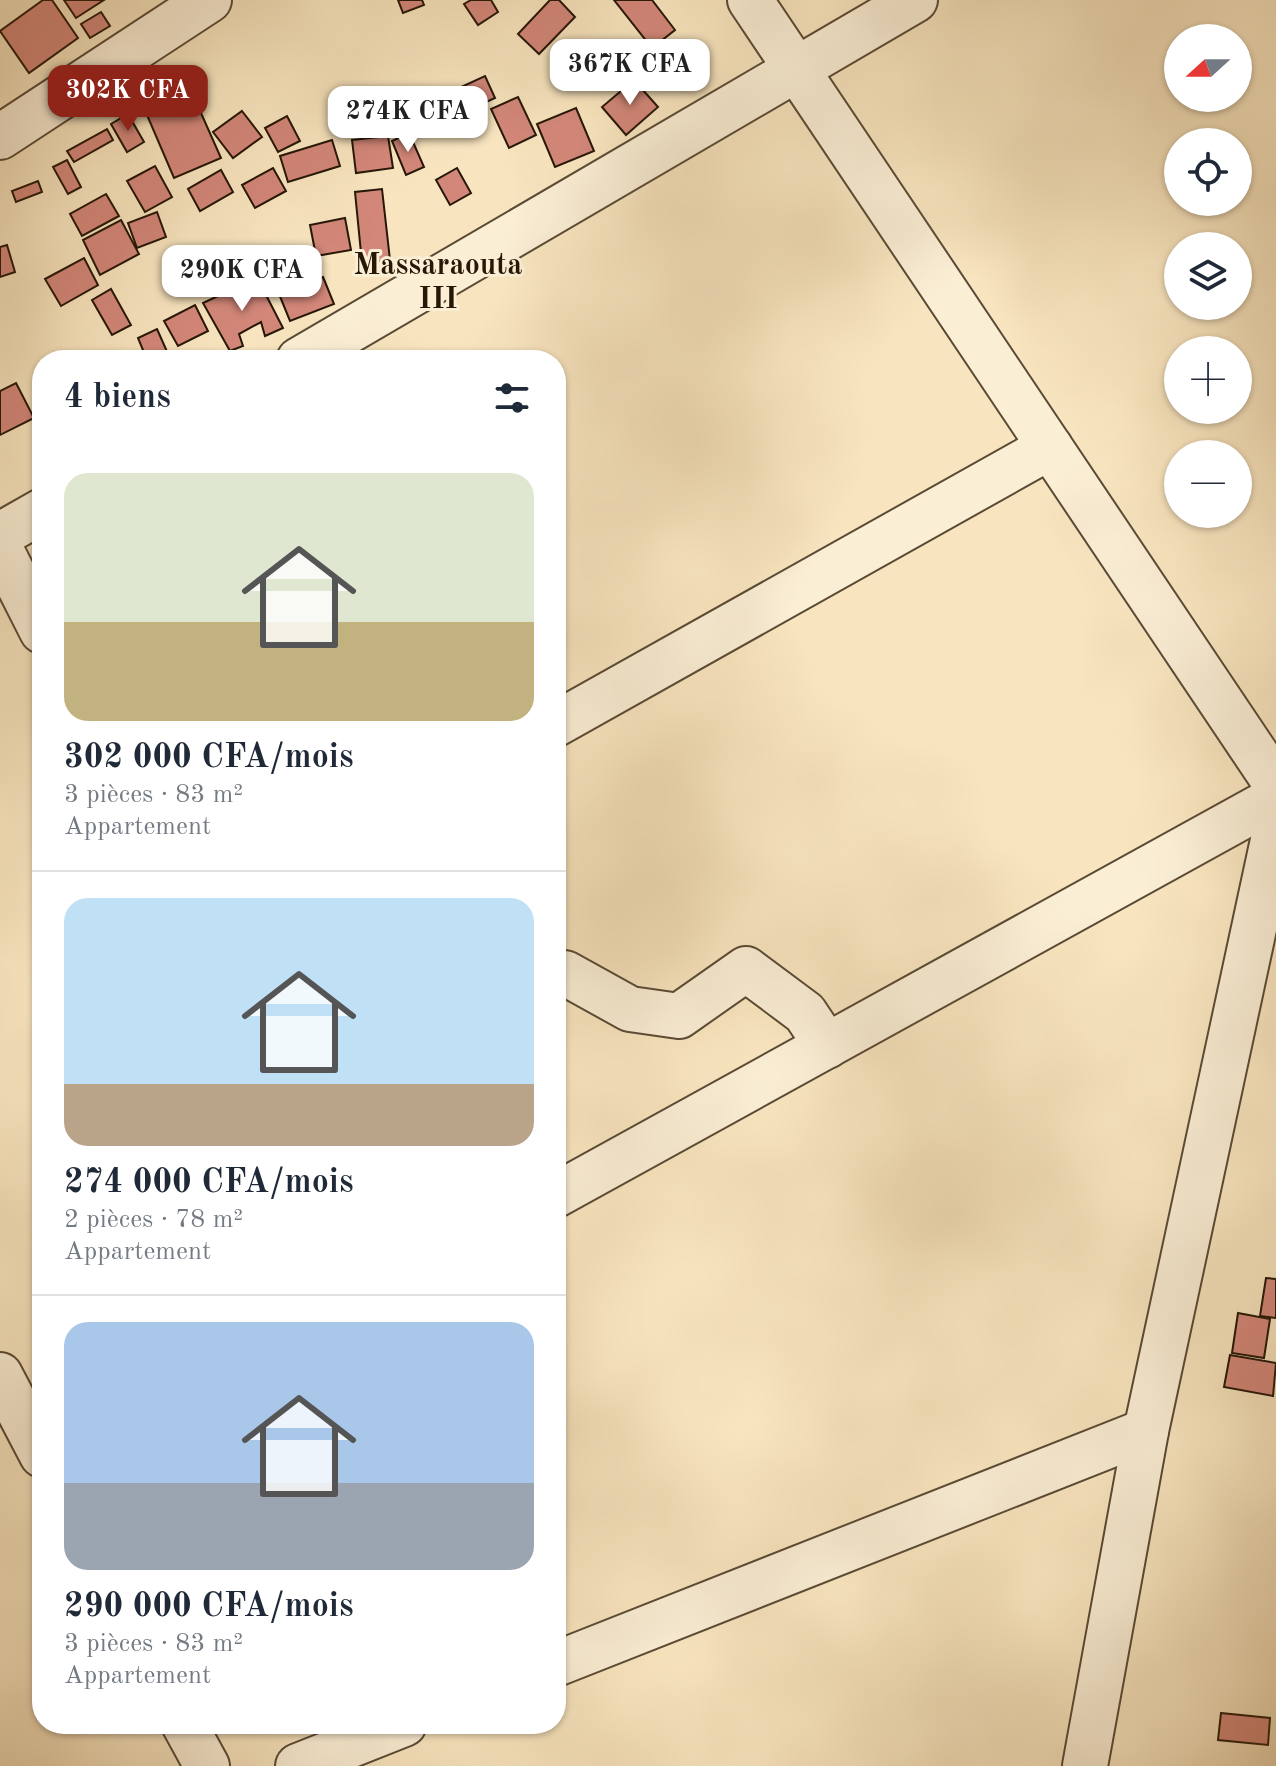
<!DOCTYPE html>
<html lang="fr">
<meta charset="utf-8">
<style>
body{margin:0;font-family:"Old Standard TT",serif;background:#f2f2f3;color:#1f2937;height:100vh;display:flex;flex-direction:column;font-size:30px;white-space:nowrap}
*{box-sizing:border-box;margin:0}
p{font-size:26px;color:#747a83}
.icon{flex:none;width:44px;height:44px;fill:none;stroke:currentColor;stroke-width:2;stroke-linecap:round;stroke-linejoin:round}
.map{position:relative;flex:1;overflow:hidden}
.sheet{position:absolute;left:32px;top:350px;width:534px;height:1384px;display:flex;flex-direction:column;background:#fff;border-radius:32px;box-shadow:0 2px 6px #0004}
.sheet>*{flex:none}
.needle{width:52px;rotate:249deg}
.buttons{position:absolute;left:1164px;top:24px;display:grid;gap:16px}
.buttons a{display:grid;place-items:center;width:88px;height:88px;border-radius:50%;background:#fff;box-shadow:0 2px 6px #0004;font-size:40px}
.price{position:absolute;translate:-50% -68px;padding:0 18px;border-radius:16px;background:#fff;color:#222;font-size:26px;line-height:52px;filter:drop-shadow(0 2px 4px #0008)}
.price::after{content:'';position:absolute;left:50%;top:48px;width:24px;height:18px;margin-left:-12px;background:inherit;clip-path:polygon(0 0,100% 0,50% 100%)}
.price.selected{background:#8f2418;color:#fff}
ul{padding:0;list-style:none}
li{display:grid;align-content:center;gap:16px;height:424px;padding:0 32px}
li+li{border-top:2px solid #e0e1e3}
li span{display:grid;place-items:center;height:248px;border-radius:24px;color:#555}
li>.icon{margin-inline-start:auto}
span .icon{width:144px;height:144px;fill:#fffc;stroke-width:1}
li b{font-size:34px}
h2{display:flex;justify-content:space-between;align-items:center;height:96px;padding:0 32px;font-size:34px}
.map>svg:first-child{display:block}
</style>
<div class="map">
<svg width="1276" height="1766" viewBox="0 0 1276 1766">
<rect width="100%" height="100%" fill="#f8e5bf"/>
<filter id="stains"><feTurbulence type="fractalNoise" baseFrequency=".0025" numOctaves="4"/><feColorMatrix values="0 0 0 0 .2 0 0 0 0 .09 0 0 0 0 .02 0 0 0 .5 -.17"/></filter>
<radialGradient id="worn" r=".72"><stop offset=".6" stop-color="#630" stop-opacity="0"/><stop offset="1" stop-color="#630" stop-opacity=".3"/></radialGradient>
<g fill="#d3877a" stroke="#261707" stroke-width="2">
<polygon points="43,0 52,0 78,38 29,73 0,31"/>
<polygon points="64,0 104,0 76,18"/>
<polygon points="398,0 422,0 424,5 403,13"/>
<polygon points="471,0 491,0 498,12 478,25 464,4"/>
<polygon points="550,0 559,0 575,17 539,54 518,34"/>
<polygon points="614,0 652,0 675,30 652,48"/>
<polygon points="101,12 110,26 90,38 81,24"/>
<polygon points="485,76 495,98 456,116 446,94"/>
<polygon points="634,80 658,107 626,135 602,107"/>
<polygon points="193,95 221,158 174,178 147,115"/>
<polygon points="518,97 536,135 509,148 491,109"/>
<polygon points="576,108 594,151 555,167 537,124"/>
<polygon points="242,111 262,137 233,158 213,132"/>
<polygon points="128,114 144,142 127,152 111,124"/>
<polygon points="287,116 300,141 278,152 265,128"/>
<polygon points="107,129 113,140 74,162 67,151"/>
<polygon points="409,133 424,167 406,175 392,141"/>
<polygon points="388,136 393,168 356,173 352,140"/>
<polygon points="332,140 340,166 288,182 280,156"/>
<polygon points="67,160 81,187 68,194 53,167"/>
<polygon points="155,166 172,197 145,212 127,181"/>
<polygon points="273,168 286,191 255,208 242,185"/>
<polygon points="457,168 471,193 450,205 436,180"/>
<polygon points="221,170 233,192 200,211 188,189"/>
<polygon points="38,181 42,192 16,202 12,191"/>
<polygon points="382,189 390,260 362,263 355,192"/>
<polygon points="106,194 119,216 82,236 70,214"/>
<polygon points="157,212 166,237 137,248 128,223"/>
<polygon points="345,218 351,250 316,256 310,225"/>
<polygon points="121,220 139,254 100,275 83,240"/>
<polygon points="7,245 15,272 0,277 0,247"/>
<polygon points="84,258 98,285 61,306 45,279"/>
<polygon points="323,277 334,304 290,321 279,294"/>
<polygon points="250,281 266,295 283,328 265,336 261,322 239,334 243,346 230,351 203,303"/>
<polygon points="111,289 131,325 112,335 92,300"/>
<polygon points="195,305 208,331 178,346 164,321"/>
<polygon points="157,329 169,356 160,360 147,360 138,338"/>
<polygon points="16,383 34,418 0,435 0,391"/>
<polygon points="1266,1278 1276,1279 1276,1318 1260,1316"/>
<polygon points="1238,1313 1270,1319 1264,1358 1232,1353"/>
<polygon points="1230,1355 1276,1363 1273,1396 1224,1387"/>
<polygon points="1221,1713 1270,1718 1268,1745 1218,1740"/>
</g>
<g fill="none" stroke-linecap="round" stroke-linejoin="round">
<defs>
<g id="minor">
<polyline points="750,0 1276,784"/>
<polyline points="0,137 209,0"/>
<polyline points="299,360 915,0"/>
<polyline points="0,535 42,511"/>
<polyline points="0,548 42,631"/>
<polyline points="556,724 1050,447"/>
<polyline points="556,972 565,973 630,1009 679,1016 746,969 805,1013 827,1046"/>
<polyline points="556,1195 1276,798"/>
<polyline points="0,1375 42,1455"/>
<polyline points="556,1664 1146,1431"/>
<polyline points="184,1724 207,1766"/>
<polyline points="298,1766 404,1724"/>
<polyline points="1085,1766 1146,1431 1276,826"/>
</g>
</defs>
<use href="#minor" stroke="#5a4a35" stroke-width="48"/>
<use href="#minor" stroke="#faeed5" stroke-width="44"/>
</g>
<g text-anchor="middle" stroke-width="6" stroke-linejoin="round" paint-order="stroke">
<g font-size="30" font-weight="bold" fill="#261707" stroke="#faeed5">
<text x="438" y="274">Massaraouta<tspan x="438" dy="34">III</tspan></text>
</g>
</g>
<rect width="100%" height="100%" filter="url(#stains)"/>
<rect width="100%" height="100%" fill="url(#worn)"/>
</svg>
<div class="buttons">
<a><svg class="needle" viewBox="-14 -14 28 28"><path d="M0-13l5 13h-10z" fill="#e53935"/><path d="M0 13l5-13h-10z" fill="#747a83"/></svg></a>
<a><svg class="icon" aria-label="locate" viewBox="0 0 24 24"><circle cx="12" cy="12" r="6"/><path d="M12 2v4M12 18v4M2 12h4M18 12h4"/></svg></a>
<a><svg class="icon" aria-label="layers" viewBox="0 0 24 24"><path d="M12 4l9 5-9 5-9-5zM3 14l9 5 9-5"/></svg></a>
<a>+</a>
<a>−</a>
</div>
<b class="price" style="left:630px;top:107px">367K CFA</b>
<b class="price selected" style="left:128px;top:133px">302K CFA</b>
<b class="price" style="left:408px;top:154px">274K CFA</b>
<b class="price" style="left:242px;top:313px">290K CFA</b>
<section class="sheet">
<h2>4 biens<svg class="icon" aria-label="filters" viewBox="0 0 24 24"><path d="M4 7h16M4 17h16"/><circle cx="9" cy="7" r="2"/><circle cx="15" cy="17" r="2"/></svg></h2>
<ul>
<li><span style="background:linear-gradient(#dfe7d0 60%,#c2b280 0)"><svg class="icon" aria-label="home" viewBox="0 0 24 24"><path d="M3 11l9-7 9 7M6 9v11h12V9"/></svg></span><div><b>302 000 CFA/mois</b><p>3 pièces · 83 m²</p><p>Appartement</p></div></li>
<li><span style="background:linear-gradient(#bfe0f5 75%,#b9a48a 0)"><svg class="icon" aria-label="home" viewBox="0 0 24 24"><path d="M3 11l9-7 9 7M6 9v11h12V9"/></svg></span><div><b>274 000 CFA/mois</b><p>2 pièces · 78 m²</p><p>Appartement</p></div></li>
<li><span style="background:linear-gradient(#a9c7e8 65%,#9aa5b1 0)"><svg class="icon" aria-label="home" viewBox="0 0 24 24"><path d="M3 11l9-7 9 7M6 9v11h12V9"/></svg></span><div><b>290 000 CFA/mois</b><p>3 pièces · 83 m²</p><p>Appartement</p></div></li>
</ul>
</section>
</div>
